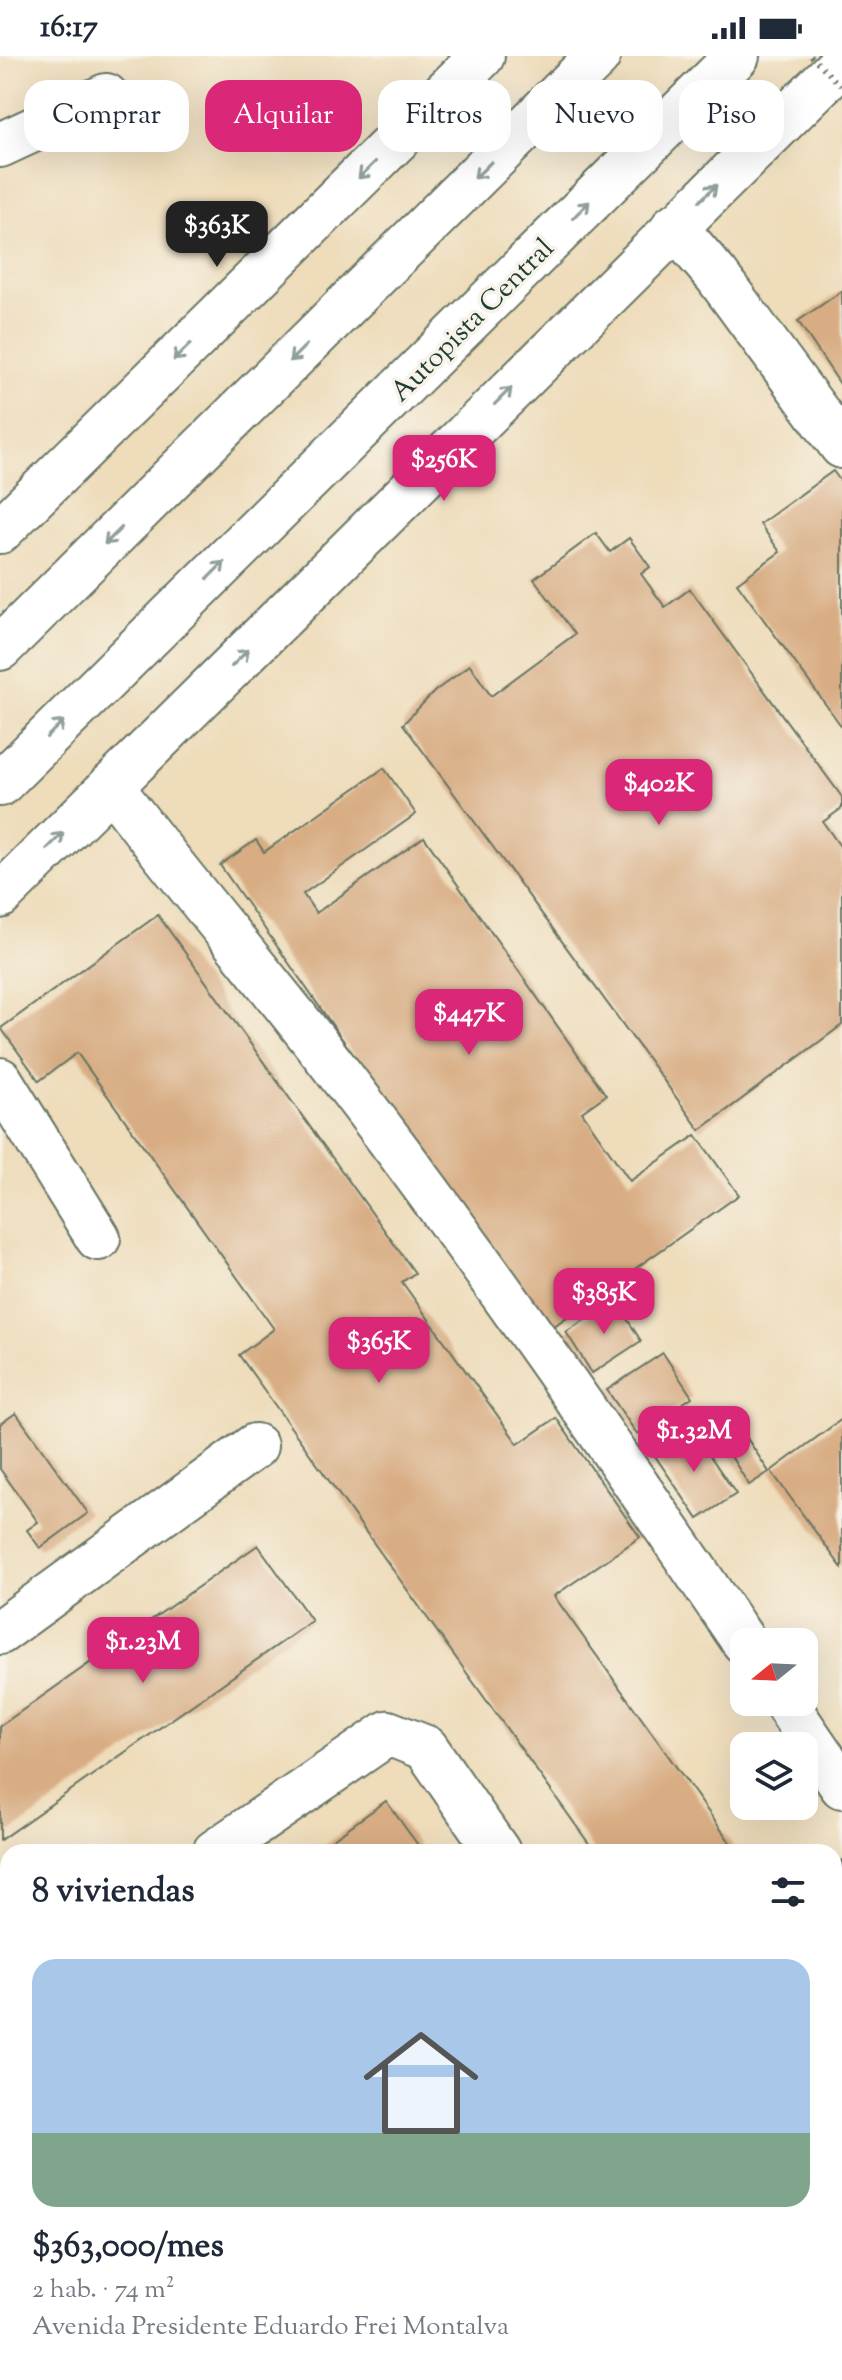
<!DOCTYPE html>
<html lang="es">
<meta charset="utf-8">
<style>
body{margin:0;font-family:"Sorts Mill Goudy",serif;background:#f2f2f3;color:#1f2937;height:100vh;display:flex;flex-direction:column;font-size:30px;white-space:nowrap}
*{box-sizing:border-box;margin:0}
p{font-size:26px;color:#747a83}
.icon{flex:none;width:44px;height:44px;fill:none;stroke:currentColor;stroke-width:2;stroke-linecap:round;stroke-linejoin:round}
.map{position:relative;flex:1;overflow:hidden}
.drawer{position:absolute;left:0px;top:1788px;width:842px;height:536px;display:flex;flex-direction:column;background:#fff;border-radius:24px 24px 0 0;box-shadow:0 8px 32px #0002}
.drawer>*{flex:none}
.guide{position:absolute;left:24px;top:24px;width:794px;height:72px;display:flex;gap:16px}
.needle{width:52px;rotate:252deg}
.fabs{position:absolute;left:730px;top:1572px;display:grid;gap:16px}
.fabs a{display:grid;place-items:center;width:88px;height:88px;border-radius:16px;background:#fff;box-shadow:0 8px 32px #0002;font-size:40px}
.price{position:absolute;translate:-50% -68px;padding:0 18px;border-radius:16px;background:#db2777;color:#fff;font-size:26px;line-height:52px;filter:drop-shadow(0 2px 4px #0008)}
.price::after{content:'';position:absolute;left:50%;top:48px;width:24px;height:18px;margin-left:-12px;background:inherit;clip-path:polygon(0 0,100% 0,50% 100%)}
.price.selected{background:#222;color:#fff}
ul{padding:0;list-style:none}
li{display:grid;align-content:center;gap:16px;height:424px;padding:0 32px}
li span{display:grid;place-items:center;height:248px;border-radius:24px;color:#555}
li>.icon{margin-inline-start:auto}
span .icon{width:144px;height:144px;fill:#fffc;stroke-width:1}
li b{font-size:34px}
h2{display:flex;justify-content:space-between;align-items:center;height:96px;padding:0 32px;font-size:34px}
.pill{padding:0 28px;border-radius:24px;background:#fff;box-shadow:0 8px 32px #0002;font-size:28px;line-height:72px}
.pill.selected{background:#db2777;color:#fff}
.status{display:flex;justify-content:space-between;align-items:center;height:56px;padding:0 40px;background:#fff;direction:ltr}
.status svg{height:22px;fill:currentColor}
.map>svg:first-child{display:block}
</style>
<div class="status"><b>16:17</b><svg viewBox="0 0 49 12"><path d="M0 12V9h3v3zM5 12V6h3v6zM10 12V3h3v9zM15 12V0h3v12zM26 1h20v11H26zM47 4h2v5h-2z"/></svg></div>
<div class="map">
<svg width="842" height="2324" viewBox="0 0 842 2324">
<rect width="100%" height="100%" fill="#f7f3e8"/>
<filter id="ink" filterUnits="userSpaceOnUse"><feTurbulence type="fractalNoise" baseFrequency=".0125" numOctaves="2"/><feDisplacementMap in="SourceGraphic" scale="16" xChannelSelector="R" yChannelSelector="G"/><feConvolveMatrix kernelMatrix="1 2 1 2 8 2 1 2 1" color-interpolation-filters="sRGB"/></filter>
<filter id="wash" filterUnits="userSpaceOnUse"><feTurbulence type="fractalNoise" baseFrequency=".006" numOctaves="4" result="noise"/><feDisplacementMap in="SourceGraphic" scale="32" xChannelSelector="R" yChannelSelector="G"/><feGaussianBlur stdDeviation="1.8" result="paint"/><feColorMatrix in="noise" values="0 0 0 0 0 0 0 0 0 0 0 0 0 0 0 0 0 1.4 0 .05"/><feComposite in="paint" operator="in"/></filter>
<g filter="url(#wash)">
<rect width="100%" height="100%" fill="#eedcba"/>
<g id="blocks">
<g fill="#d8ad84">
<polygon points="842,235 842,331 798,265"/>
<polygon points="833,415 842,427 842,671 737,527 780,496 760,468"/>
<polygon points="596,477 610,496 629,482 650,511 641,518 665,551 690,533 842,741 842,752 823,766 842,793 842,969 700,1074 403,668 435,635 470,609 491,640 575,578 534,523"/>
<polygon points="384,712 416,758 303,838 316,857 424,781 606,1039 582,1056 630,1125 696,1079 739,1139 547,1275 220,809 256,784 264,796"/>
<polygon points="158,859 415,1217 402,1226 518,1388 556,1362 640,1481 554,1540 737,1796 595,1796 239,1299 274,1273 77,997 39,1025 1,972"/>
<polygon points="615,1244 641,1285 592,1317 566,1276"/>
<polygon points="663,1297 692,1341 637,1378 607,1334"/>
<polygon points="16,1357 88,1457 40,1492 27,1474 38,1466 0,1413 0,1368"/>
<polygon points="842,1363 842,1512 771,1415"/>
<polygon points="691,1372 736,1438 698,1463 653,1397"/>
<polygon points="741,1373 769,1416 749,1429 722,1386"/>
<polygon points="258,1489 312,1565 0,1784 0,1670"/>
<polygon points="386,1745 423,1796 315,1796"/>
<polygon points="842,1804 842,1914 834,1920 834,1810"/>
<polygon points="8,2015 8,2316 57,2316 45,2324 0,2324 0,2021"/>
<polygon points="842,2193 842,2324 665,2324 676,2316 834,2316 834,2199"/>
</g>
</g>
</g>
<g filter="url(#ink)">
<use href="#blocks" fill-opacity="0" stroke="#677563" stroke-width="2"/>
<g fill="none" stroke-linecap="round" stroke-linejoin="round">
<defs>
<g id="minor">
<polyline points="0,89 106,40"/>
<polyline points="674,170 717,220 842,390"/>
<path d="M111 730C176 817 247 899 314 985 466 1180 606 1383 744 1586"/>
<polyline points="0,1024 98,1182"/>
<polyline points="0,1576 255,1390"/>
<polyline points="785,1646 842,1730"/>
<polyline points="215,1796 388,1677 426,1692 498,1796"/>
<polyline points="0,1943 8,1938"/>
<polyline points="834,2095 842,2089"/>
<polyline points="199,2324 210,2316"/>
<polyline points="518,2324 529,2316"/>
</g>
<g id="major">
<polyline points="0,475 482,0"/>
<polyline points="0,840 842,7"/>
</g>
<g id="highway">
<polyline points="0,592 598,0"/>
<polyline points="0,728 737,0"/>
</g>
</defs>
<use href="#minor" stroke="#677563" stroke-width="48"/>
<use href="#major" stroke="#677563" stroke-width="48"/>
<use href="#highway" stroke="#677563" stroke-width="48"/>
<use href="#minor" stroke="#fff" stroke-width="44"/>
<use href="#major" stroke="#fff" stroke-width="44"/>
<use href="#highway" stroke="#fff" stroke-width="44"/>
<polyline stroke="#677563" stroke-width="5" stroke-dasharray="2 6" stroke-linecap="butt" points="811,0 842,31"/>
</g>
<defs><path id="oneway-shaft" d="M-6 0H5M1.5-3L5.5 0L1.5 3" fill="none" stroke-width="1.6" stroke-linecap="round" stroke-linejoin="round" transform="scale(2)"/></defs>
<g stroke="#8f9e9a">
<use href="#oneway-shaft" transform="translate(367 114) rotate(135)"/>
<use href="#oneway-shaft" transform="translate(483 114) rotate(135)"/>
<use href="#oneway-shaft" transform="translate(708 137) rotate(-44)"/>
<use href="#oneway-shaft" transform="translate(581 154) rotate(-45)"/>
<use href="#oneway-shaft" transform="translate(182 296) rotate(135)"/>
<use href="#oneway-shaft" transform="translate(298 297) rotate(135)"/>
<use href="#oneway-shaft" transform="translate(503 340) rotate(-45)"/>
<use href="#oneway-shaft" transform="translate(113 480) rotate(135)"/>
<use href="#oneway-shaft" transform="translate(216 514) rotate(-45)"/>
<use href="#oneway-shaft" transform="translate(240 602) rotate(-45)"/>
<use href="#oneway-shaft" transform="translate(55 673) rotate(-45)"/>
<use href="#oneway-shaft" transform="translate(55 785) rotate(-45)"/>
</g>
</g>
<g text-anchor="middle" stroke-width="7" stroke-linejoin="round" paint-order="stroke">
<g font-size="28" fill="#1f3d34" stroke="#f7f3e8">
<text transform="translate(471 263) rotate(-45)" y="10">Autopista Central</text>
</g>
</g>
</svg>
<div class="fabs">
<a><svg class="needle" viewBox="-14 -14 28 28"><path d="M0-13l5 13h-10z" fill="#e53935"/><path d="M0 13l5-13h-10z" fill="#747a83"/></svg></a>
<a><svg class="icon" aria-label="layers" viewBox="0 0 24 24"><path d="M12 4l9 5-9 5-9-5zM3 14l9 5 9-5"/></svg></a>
</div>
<b class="price selected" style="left:217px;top:213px">$363K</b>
<b class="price" style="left:444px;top:447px">$256K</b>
<b class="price" style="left:659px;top:771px">$402K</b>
<b class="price" style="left:469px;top:1001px">$447K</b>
<b class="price" style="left:604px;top:1280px">$385K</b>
<b class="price" style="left:379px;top:1329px">$365K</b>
<b class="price" style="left:694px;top:1418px">$1.32M</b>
<b class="price" style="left:143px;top:1629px">$1.23M</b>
<div class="guide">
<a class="pill">Comprar</a>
<a class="pill selected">Alquilar</a>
<a class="pill">Filtros</a>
<a class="pill">Nuevo</a>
<a class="pill">Piso</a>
</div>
<section class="drawer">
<h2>8 viviendas<svg class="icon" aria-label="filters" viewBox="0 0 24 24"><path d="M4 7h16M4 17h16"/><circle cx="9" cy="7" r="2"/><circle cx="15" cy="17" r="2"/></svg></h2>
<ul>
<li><span style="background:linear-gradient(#a9c7e8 70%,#7fa58c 0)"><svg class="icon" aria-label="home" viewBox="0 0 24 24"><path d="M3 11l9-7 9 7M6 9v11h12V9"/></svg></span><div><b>$363,000/mes</b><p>2 hab. · 74 m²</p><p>Avenida Presidente Eduardo Frei Montalva</p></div></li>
</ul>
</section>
</div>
